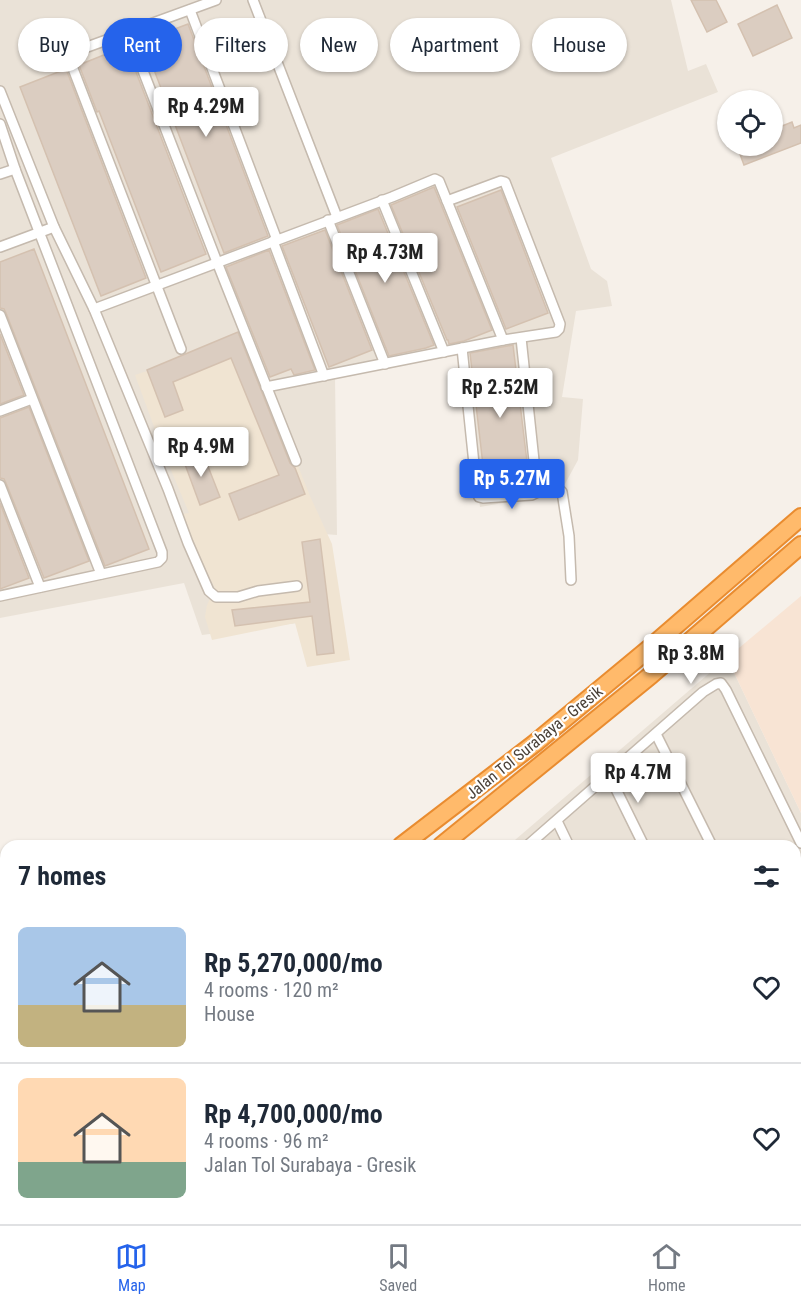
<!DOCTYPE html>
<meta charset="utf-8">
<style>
body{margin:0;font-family:"Roboto Condensed",sans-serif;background:#f6f6f7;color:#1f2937;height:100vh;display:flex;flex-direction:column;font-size:22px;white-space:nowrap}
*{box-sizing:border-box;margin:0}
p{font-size:20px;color:#747a83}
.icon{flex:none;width:33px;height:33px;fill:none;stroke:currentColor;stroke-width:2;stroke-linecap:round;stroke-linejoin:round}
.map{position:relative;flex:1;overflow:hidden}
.drawer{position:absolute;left:0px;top:840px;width:801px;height:384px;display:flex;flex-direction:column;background:#fff;border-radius:18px 18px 0 0;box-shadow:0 2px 4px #0004}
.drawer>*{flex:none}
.hud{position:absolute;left:18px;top:18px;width:765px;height:54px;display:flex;gap:12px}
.fabs{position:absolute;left:717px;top:90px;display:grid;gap:12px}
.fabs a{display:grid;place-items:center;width:66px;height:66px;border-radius:50%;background:#fff;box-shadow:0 2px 4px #0004;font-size:30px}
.price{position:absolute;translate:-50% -51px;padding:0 14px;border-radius:6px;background:#fff;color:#222;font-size:20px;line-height:39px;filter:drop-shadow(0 2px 3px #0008)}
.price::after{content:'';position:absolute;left:50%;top:36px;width:18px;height:14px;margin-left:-9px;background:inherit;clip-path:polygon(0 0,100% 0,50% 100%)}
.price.selected{background:#2563eb;color:#fff}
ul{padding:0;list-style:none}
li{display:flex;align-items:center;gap:18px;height:150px;padding:0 18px}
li+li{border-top:2px solid #e0e1e3}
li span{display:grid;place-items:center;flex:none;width:168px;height:120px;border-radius:9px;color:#555}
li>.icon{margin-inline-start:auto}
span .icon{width:72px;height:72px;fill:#fffc;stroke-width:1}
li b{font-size:26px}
h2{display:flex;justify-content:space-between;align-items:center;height:72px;padding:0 18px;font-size:26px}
.chip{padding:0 21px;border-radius:27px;background:#fff;box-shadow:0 2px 4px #0004;font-size:21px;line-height:54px}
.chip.selected{background:#2563eb;color:#fff}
.menu{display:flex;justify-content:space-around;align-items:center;height:84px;border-top:2px solid #e0e1e3;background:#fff;font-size:16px;color:#747a83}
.menu a{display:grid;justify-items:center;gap:3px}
.menu .selected{color:#2563eb}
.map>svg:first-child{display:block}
</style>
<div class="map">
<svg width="801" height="1224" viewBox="0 0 801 1224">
<rect width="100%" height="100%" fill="#f6f0e9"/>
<g fill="#eae2d7">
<polygon points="0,0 671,0 688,71 706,64 718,92 551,158 591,269 607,281 612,306 576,311 562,397 583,399 578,460 560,493 480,507 462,353 335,376 337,535 324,534 306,622 202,635 184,583 0,618"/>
<polygon points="727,658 801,813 801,1224 512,1224 509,1218 795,1218 795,846 508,846"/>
</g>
<polygon fill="#f8e4d4" points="801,596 801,813 727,658"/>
<polygon fill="#f0e4d2" points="247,338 310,496 332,544 350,660 307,667 295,623 212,640 208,627 205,617 207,605 215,588 195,551 182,514 189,513 163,451 135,375"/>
<g fill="#dbcdc1" stroke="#d4c1b0" stroke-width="1.5">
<polygon points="691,0 716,0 727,22 707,32"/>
<polygon points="777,5 792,38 753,56 738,24"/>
<polygon points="188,24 268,236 224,253 143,41"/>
<polygon points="126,46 206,254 161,272 99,111 97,112 79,65"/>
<polygon points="66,69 146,278 101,296 20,87"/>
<polygon points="792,122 794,128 801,125 801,143 744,165 737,146 772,146 772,130"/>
<polygon points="434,187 492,330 464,341 449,344 448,340 447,340 391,205"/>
<polygon points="501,190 548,313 506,329 457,207"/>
<polygon points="378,209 434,345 426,348 389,356 337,225"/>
<polygon points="325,230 372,350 329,367 282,246"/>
<polygon points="34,249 149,549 105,566 6,313 4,309 0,308 0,262"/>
<polygon points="269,250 315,370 294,375 291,369 270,377 226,267"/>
<polygon points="238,332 290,463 295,468 305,494 239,520 229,494 279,475 231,358 173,382 183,410 165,417 147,370"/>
<polygon points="0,334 24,395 0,404"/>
<polygon points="513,345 530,487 486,491 470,353"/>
<polygon points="29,407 89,561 44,578 6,483 4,479 0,478 0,418"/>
<polygon points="202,451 220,497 200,505 183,459"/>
<polygon points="0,503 29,578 0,589"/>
<polygon points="320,539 334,653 317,655 312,616 235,626 232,610 310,602 302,542"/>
</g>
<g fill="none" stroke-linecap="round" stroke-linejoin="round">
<defs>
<g id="street">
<polyline points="253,0 337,217"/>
<polyline points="190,10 277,240"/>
<polyline points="128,32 217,262 296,461"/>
<polyline points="0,91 54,227 94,309 168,489 188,543 209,591 216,597 238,597 258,591 297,586"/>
<polyline points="0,124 15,169 162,552 162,558 158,562 0,596"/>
<polyline points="0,174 15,169"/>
<polyline points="382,200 444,352"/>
<polyline points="328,220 385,364"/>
<polyline points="273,241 324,376"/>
<polyline points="0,247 54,227"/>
<polyline points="94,309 392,197 435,179 439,181 503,340"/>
<polyline points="0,315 101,574"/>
<polyline points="462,348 477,493 479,497 483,498 532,495 536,493 537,489 521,338"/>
<path d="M181 349 72 66C71 59 73 55 79 50L216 0"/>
<polyline points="266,387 503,340 556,332 559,329 560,324 505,182 501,181 447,201"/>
<polyline points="0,411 32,399"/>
<polyline points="537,484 560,490 562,492 569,536 571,580"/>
<polyline points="0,485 40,587"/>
<polyline points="656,734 712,846"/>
<polyline points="609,775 644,846"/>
<polyline points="557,821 569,846"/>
<polyline points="527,846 703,692 716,684 721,683 726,690 801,843"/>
<polyline points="795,991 801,988"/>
<polyline points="795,1010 801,1007"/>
<polyline points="795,1024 801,1037"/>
<polyline points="317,1218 318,1224"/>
<polyline points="377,1218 378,1224"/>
<polyline points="437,1218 438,1224"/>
<polyline points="501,1218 503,1224"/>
<polyline points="535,1218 538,1224"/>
<polyline points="614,1218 617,1224"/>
<polyline points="688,1218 691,1224"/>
<polyline points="783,1218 786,1224"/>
</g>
<g id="highway">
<polyline points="401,846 534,744 651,647 801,517"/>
<polyline points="441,846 651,675 801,545"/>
<polyline points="0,981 6,987"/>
<polyline points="0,1007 6,1015"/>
<polyline points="0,1137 6,1133"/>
<polyline points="0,1167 6,1162"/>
<polyline points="150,1218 154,1224"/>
<polyline points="169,1218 173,1224"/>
<polyline points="247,1218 248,1224"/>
</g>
</defs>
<use href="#street" stroke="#c5baae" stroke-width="12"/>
<use href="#highway" stroke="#e98c30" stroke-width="20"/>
<use href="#street" stroke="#fff" stroke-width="9"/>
<use href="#highway" stroke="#ffba6b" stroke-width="16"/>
</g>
<g text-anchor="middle" stroke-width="4.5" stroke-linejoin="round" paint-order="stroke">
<g font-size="16" fill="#4a4037" stroke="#fff">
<text transform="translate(534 742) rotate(-39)" y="6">Jalan Tol Surabaya - Gresik</text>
</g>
</g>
</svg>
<div class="fabs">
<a><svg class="icon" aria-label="locate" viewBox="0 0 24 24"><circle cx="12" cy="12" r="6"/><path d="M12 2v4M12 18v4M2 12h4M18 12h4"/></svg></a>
</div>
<b class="price" style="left:206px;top:138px">Rp 4.29M</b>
<b class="price" style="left:385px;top:284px">Rp 4.73M</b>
<b class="price" style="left:500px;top:419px">Rp 2.52M</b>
<b class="price" style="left:201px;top:478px">Rp 4.9M</b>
<b class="price selected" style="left:512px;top:510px">Rp 5.27M</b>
<b class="price" style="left:691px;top:685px">Rp 3.8M</b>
<b class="price" style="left:638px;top:804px">Rp 4.7M</b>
<div class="hud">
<a class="chip">Buy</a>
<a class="chip selected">Rent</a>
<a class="chip">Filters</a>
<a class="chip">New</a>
<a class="chip">Apartment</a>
<a class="chip">House</a>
</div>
<section class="drawer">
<h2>7 homes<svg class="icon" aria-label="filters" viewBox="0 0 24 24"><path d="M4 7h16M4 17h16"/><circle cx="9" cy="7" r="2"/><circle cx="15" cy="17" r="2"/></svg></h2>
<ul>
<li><span style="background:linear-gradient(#a9c7e8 65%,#c2b280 0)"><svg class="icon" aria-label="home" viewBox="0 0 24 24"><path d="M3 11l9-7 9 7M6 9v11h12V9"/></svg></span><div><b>Rp 5,270,000/mo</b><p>4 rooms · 120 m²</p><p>House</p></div><svg class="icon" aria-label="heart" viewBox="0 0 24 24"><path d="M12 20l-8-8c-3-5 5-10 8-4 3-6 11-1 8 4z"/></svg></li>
<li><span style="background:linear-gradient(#ffd9b3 70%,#7fa58c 0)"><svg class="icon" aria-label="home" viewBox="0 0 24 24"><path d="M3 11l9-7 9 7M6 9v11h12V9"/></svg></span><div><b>Rp 4,700,000/mo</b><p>4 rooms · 96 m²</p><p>Jalan Tol Surabaya - Gresik</p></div><svg class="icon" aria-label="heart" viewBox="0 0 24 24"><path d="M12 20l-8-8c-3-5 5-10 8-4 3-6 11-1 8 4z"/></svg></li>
</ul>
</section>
</div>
<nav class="menu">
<a class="selected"><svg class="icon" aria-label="map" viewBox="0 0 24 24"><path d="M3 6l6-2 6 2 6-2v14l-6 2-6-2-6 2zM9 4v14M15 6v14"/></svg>Map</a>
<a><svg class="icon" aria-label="saved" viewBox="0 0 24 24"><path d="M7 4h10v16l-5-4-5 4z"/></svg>Saved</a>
<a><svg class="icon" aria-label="home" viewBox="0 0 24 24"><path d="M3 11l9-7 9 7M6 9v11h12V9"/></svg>Home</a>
</nav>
